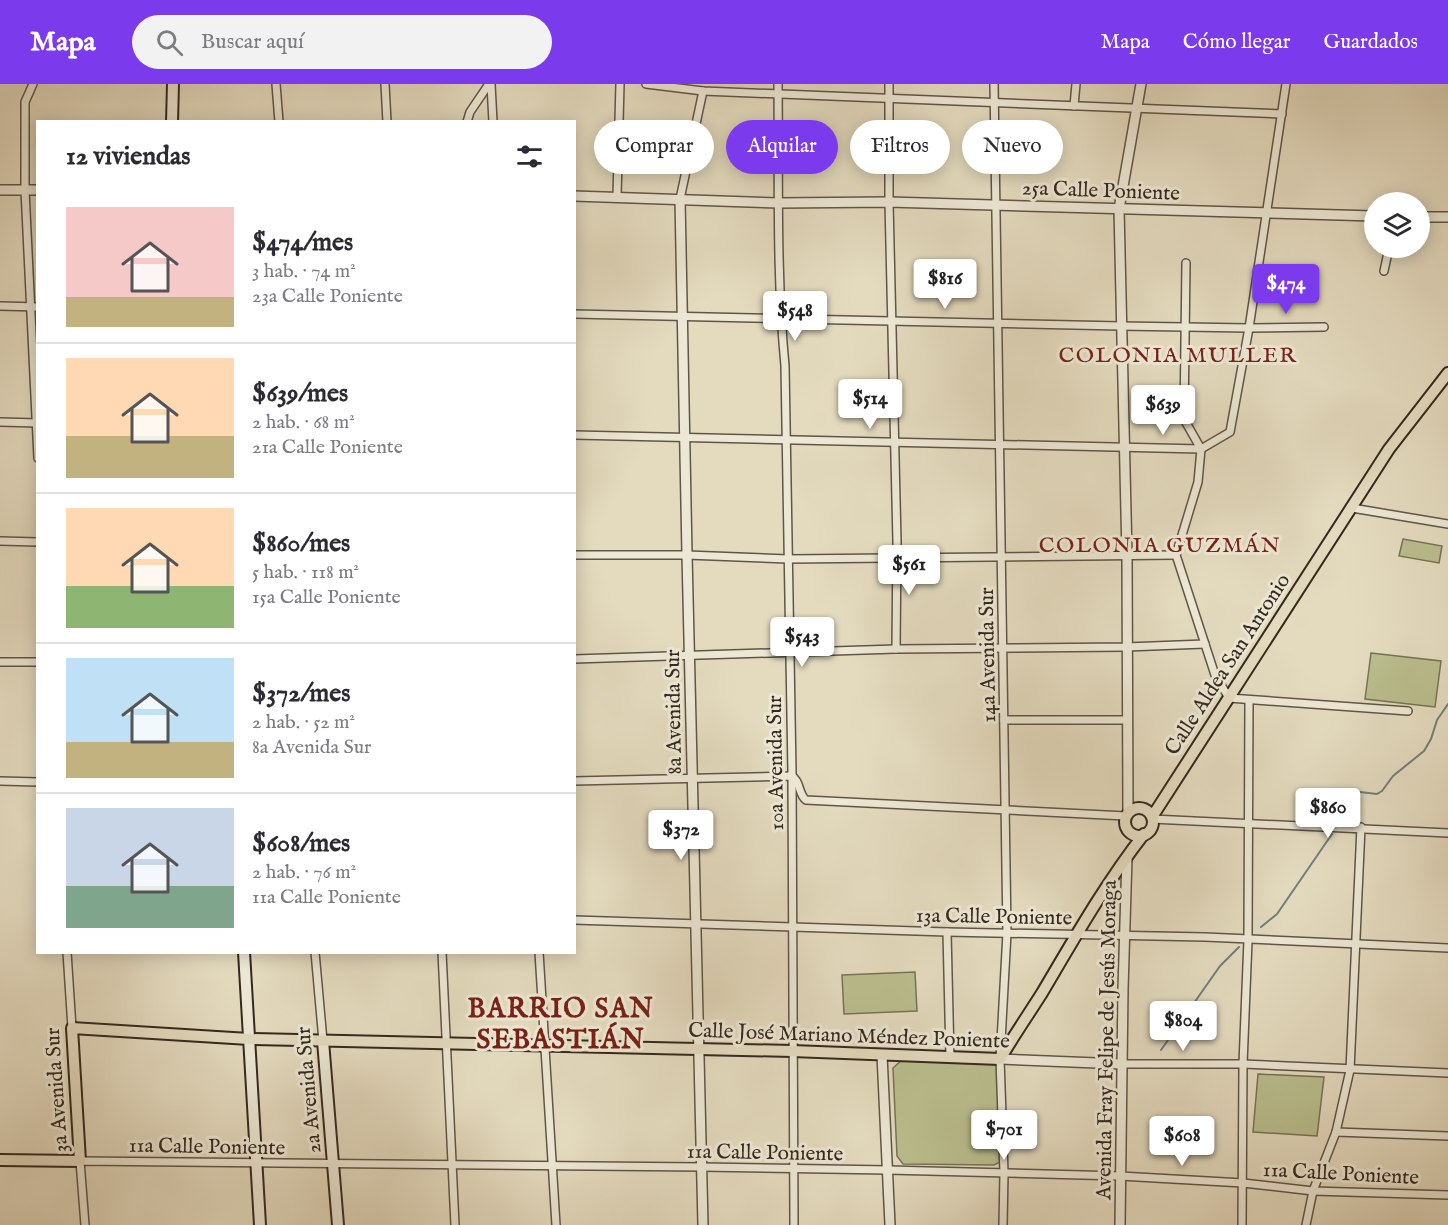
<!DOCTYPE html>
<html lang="es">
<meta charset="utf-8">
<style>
body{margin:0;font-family:"IM FELL English",serif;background:#f2f2f3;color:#2b2b33;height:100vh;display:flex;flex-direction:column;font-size:22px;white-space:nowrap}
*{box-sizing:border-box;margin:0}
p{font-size:20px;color:#7c7c81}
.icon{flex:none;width:33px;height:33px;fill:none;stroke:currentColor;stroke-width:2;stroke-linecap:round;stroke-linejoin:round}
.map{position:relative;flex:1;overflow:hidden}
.sheet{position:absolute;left:36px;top:36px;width:540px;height:834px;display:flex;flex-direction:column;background:#fff;border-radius:0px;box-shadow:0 3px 15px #0003}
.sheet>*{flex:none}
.top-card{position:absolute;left:594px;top:36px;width:570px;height:54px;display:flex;gap:12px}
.fabs{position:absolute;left:1364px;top:108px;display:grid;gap:12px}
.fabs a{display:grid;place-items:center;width:66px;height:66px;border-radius:50%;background:#fff;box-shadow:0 3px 15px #0003;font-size:30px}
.price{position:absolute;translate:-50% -51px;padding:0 14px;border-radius:6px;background:#fff;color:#222;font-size:20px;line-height:39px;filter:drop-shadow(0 2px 3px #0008)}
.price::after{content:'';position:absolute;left:50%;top:36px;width:18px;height:14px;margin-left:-9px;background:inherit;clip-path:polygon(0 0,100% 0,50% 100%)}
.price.on{background:#7c3aed;color:#fff}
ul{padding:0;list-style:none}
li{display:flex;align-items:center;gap:18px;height:150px;padding:0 30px}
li+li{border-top:2px solid #e1e1e2}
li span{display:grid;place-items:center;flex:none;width:168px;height:120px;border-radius:0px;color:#555}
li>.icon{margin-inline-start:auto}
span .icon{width:72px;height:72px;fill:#fffc;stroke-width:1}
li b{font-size:26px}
h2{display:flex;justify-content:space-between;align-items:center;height:72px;padding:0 30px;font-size:26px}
.chip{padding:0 21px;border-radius:27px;background:#fff;box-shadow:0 3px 15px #0003;font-size:21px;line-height:54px}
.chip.on{background:#7c3aed;color:#fff}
header{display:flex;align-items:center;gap:36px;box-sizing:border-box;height:84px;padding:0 30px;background:#7c3aed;color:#fff}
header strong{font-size:28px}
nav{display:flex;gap:33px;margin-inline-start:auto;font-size:21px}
.search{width:420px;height:54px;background:#f2f2f3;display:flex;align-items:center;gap:15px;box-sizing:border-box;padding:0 21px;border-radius:33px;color:#7c7c81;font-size:22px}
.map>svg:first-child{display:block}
</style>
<header>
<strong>Mapa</strong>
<div class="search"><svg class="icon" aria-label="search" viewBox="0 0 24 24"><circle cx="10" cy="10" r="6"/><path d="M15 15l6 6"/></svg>Buscar aquí</div>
<nav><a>Mapa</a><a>Cómo llegar</a><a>Guardados</a></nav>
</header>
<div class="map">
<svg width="1448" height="1141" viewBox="0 0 1448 1141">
<rect width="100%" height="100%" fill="#e4dbbf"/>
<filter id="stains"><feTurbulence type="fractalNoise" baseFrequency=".00333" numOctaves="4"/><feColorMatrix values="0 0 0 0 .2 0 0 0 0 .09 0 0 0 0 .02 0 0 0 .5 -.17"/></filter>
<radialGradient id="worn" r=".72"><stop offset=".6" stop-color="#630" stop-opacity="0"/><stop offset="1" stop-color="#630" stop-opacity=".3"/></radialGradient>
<g fill="#babe8e" stroke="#777456" stroke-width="1.5">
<polygon points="1403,455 1442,462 1439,479 1399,472"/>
<polygon points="1371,569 1441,577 1435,623 1365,615"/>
<polygon points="915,888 917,927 844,930 842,891"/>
<polygon points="903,975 995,977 1001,984 1000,1078 994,1081 903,1080 897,1072 893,984"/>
<polygon points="1258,990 1324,993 1317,1052 1253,1048"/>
</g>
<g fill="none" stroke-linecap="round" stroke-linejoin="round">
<g stroke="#717f7d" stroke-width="2">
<polyline points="1341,729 1360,708 1377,710 1382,707 1393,692 1424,667 1431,655 1437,636 1448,620"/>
<polyline points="1261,843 1277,830 1332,750"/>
<polyline points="1161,966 1220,882 1239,863"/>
</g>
<defs>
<g id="minor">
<polyline points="33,0 25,18 25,106 38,374"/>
<polyline points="276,0 279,38"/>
<polyline points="385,0 387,38"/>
<polyline points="491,0 493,38"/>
<polyline points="646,0 703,7 1282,30"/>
<path d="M778 0C779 94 776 188 785 282L792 688 794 1141"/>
<polyline points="889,0 889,118 897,458 896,565"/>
<polyline points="994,0 1007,849 1000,975 1004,1089 1003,1141"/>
<polyline points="1074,22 1076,0"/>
<polyline points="467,38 470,28 489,0"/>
<polyline points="617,112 620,0"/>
<polyline points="680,115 703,7"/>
<polyline points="1186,179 1184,335 1201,365"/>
<polyline points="1384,187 1389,164"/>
<polyline points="0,222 38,223"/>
<polyline points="574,230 1120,242 1249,244 1324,243"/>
<polyline points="0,338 38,339"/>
<polyline points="574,351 1201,365"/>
<polyline points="1201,365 1198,398 1176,471 1215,591 1229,614 1408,627"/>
<polyline points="1201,365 1230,348 1249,244 1286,0"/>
<polyline points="1352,424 1448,440"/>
<polyline points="0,457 38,458"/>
<polyline points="574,471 687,471 788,475 1176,471"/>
<polyline points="574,575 896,565 1126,563 1205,560"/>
<polyline points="0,578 38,578"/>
<polyline points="1004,636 1128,636"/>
<polyline points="0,697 38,698"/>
<path d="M574 697 792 692C801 698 798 710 806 716L1126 732"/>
<polyline points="1152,735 1448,749"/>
<polyline points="574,836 947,848 1205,853 1448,864"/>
<polyline points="947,848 950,973"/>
<polyline points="67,868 72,944"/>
<polyline points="315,868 323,957"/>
<polyline points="442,868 455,1141"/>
<polyline points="539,868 556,1141"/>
<polyline points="1122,980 1243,980 1448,989"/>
<polyline points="1336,1048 1448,1052"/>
<polyline points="85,1141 80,1077 702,1083 888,1086 1120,1092 1243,1099 1313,1107 1448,1111"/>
<polyline points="1242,1141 1243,980 1248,856 1249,616"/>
<polyline points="1306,1141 1313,1107 1336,1048 1350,986 1361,743"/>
</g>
<g id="tertiary">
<polyline points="0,106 38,106"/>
<polyline points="574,112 778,119 889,118 1374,132"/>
<polyline points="680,115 687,471 703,1141"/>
<polyline points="1419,133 1448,133"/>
<polyline points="1128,729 1127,472 1119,125 1141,0"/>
<polyline points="882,971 890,1141"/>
<polyline points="1000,975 1122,980"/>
<polyline points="1120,1141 1123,905 1127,773"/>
</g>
<g id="secondary">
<polyline points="172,38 173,0"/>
<polyline points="244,868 260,1141"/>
<polyline points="323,957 338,1141"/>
</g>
<g id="primary">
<circle cx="1139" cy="738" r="14"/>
<polyline points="1152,733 1389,365 1448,289"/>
<path d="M0 1076 80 1077 72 944 249 955 792 967 1000 975C1013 953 1028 931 1042 909 1074 855 1105 800 1144 750"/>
</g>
</defs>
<use href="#minor" stroke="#605647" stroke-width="10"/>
<use href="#tertiary" stroke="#605647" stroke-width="12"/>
<use href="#secondary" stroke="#34291f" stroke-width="14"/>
<use href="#primary" stroke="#34291f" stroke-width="14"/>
<use href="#minor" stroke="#ede8d5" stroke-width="7"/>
<use href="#tertiary" stroke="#ede8d5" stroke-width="9"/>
<use href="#secondary" stroke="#ede8d5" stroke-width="10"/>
<use href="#primary" stroke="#e4dbbf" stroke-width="10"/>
</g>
<g text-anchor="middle" stroke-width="6" stroke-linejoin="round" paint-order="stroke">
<g font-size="21" fill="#34291f" stroke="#ede8d5">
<text transform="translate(1101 106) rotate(2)" y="7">25a Calle Poniente</text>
<text transform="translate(987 571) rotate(-91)" y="7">14a Avenida Sur</text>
<text transform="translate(1227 580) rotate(-57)" y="7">Calle Aldea San Antonio</text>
<text transform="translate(673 628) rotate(-91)" y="7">8a Avenida Sur</text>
<text transform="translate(775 679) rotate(-91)" y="7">10a Avenida Sur</text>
<text transform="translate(994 832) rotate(1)" y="7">13a Calle Poniente</text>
<text transform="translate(849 951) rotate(2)" y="7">Calle José Mariano Méndez Poniente</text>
<text transform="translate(1106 956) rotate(-89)" y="7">Avenida Fray Felipe de Jesús Moraga</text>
<text transform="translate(56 1006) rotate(-94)" y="7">3a Avenida Sur</text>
<text transform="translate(308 1006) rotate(-95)" y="7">2a Avenida Sur</text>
<text transform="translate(207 1062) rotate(1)" y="7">11a Calle Poniente</text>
<text transform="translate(765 1068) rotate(1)" y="7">11a Calle Poniente</text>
<text transform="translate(1341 1089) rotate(3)" y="7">11a Calle Poniente</text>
</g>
<g font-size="22" letter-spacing="1.5" fill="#7a1f14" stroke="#ede8d5">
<text x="1178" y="278">COLONIA MULLER</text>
<text x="1160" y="468">COLONIA GUZMÁN</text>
</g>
<g font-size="27" font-weight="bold" letter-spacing="1.5" fill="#7a1f14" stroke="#ede8d5">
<text x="561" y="933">BARRIO SAN<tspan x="561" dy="31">SEBASTIÁN</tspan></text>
</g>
</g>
<rect width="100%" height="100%" filter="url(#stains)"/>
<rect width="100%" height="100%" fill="url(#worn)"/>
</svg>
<div class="fabs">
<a><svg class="icon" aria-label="layers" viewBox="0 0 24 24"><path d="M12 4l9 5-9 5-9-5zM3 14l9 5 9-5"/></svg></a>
</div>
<b class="price" style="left:945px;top:226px">$816</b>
<b class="price on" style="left:1286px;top:231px">$474</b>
<b class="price" style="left:795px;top:258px">$548</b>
<b class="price" style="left:870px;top:346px">$514</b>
<b class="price" style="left:1163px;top:352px">$639</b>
<b class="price" style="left:909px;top:512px">$561</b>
<b class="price" style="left:802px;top:584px">$543</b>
<b class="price" style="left:1328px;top:755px">$860</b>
<b class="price" style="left:681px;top:777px">$372</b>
<b class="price" style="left:1183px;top:968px">$804</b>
<b class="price" style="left:1004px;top:1077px">$701</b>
<b class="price" style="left:1182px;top:1083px">$608</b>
<div class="top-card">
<a class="chip">Comprar</a>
<a class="chip on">Alquilar</a>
<a class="chip">Filtros</a>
<a class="chip">Nuevo</a>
</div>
<section class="sheet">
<h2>12 viviendas<svg class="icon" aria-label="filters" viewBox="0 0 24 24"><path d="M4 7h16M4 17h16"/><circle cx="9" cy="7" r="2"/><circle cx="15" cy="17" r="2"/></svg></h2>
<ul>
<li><span style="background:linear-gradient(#f6c9c9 75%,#c2b280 0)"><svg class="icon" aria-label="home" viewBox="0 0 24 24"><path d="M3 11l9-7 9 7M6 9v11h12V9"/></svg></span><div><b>$474/mes</b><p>3 hab. · 74 m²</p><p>23a Calle Poniente</p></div></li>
<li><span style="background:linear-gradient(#ffd9b3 65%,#c2b280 0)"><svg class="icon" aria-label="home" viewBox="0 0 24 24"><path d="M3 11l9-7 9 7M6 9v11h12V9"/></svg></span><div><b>$639/mes</b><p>2 hab. · 68 m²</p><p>21a Calle Poniente</p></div></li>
<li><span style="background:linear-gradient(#ffd9b3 65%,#8fb573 0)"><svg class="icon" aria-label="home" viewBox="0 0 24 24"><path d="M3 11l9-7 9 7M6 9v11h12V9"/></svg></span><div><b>$860/mes</b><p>5 hab. · 118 m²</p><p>15a Calle Poniente</p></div></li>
<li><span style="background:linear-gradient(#bfe0f5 70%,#c2b280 0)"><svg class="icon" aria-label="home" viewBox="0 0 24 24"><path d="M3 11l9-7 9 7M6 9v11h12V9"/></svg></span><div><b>$372/mes</b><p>2 hab. · 52 m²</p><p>8a Avenida Sur</p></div></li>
<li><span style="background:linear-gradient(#c9d6e8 65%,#7fa58c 0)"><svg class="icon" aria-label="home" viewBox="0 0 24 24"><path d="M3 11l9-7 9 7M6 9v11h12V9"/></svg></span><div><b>$608/mes</b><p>2 hab. · 76 m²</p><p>11a Calle Poniente</p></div></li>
</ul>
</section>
</div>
